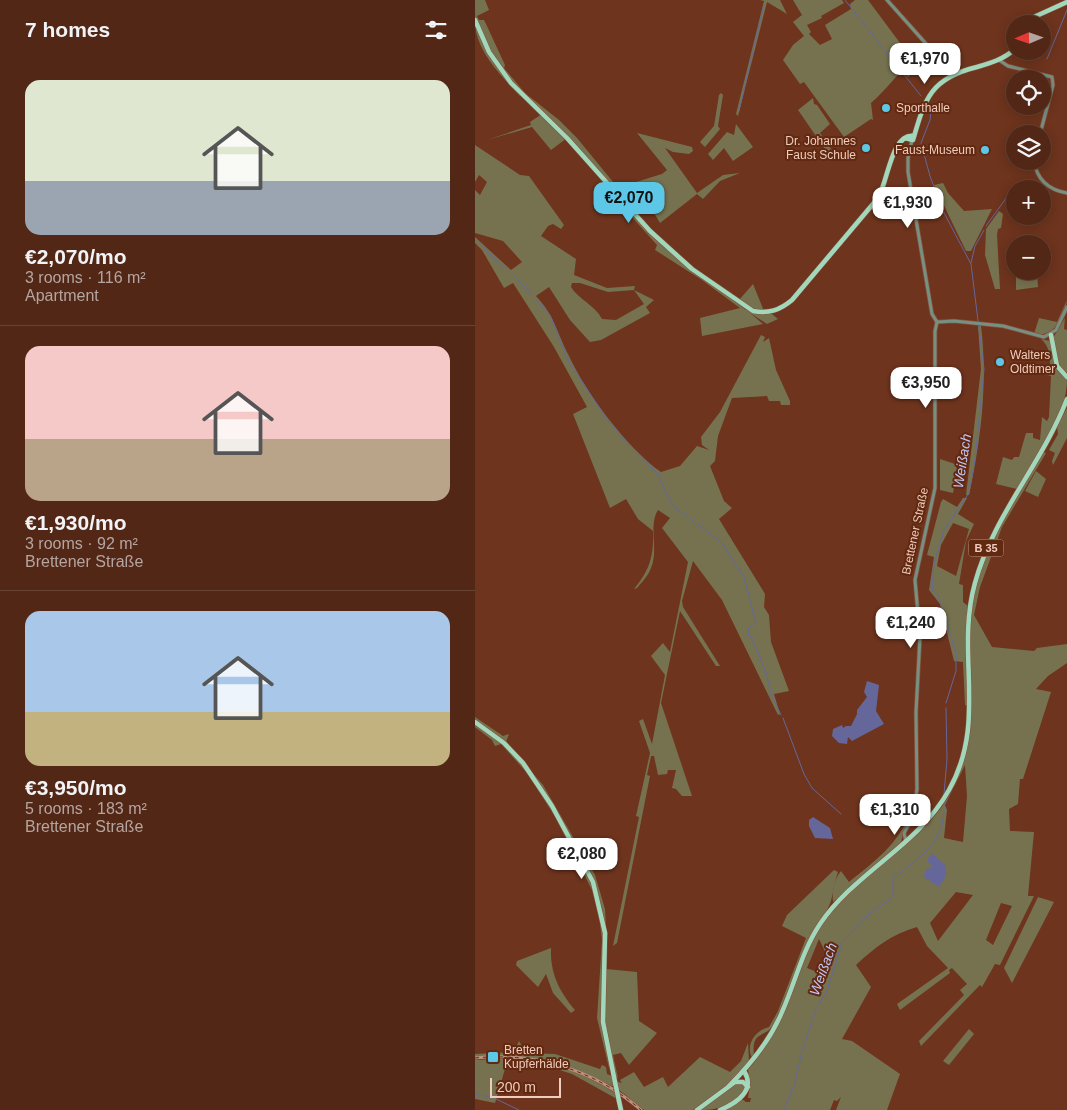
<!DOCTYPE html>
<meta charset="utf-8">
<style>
body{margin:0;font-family:Arial,sans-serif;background:#5c3323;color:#f1f3f6;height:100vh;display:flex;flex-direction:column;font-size:19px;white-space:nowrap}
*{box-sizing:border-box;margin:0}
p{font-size:16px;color:#b5a5a1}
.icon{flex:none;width:28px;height:28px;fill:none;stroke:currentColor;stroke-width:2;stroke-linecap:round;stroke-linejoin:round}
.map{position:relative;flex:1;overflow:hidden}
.details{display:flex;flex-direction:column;background:#522716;width:475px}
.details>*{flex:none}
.needle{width:32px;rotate:268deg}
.controls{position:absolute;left:531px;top:15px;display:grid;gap:10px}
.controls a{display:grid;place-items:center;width:45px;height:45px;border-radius:50%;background:#522716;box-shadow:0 2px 12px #0003,0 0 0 1px #684435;font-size:25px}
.scale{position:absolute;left:15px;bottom:12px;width:71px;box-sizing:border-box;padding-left:5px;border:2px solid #f0ccbe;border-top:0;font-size:14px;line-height:18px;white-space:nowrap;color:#f0ccbe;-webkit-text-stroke:4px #622911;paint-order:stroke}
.price{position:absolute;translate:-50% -42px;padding:0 11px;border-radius:10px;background:#fff;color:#222;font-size:16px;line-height:32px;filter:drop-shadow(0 1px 2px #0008)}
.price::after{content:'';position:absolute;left:50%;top:30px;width:15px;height:11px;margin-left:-8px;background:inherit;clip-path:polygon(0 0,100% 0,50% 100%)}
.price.selected{background:#5dc7e8;color:#111}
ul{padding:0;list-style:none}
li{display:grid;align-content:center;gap:10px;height:265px;padding:0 25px}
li+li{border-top:1px solid #684435}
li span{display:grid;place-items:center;height:155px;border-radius:15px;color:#555}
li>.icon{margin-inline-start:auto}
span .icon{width:90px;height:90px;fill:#fffc;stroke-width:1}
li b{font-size:21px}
h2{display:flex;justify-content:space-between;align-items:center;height:60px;padding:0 25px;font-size:21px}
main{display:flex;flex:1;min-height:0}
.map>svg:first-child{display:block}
</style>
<main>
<section class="details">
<h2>7 homes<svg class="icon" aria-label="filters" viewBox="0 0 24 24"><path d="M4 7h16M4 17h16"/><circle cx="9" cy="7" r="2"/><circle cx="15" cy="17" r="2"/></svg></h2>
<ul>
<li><span style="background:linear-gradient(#dfe7d0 65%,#9aa5b1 0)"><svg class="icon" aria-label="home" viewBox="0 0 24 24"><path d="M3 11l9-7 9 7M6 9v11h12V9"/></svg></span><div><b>€2,070/mo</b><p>3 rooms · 116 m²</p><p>Apartment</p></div></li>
<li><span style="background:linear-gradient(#f6c9c9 60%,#b9a48a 0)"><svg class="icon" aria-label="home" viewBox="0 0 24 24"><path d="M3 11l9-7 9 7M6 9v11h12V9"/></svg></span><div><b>€1,930/mo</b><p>3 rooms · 92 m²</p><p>Brettener Straße</p></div></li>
<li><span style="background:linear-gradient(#a9c7e8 65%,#c2b280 0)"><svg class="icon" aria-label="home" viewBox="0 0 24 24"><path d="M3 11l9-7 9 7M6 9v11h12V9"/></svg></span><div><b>€3,950/mo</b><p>5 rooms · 183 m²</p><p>Brettener Straße</p></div></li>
</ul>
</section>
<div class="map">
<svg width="592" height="1110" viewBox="0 0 592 1110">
<rect width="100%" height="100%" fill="#6e341d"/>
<g fill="#767250" fill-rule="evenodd">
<path d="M0 0H10L14 10 2 16 4 20H9L11 24 30 65 29 68 50 93 84 120 102 138 143 188 140 191 173 233 216 270 270 309 285 314H297L303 319 292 324 275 313 288 324 227 336 225 318 265 308 227 280 180 250 182 245 131 188 134 184 92 138 76 150 57 127 12 140 56 125 55 122 67 114 48 95 45 96C28 78 7 57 1 32 0 22 0 10 0 0Z"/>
<polygon points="285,0 305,0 312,14 292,2 263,116 261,114 289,1"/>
<path d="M318 0H367L369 3 346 16 347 18 332 25 336 32 334 34 345 45 357 39 350 25 376 9 375 4 380 0H393L443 67 433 77 428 70C417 80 409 92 396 103L398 120 396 119 369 137 329 82 325 84 308 60 318 45 329 36 318 22 327 15Z"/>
<polygon points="246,93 248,95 243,126 245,129 230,147 225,142 239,126 244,95"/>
<polygon points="338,98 339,104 342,105 355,124 345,133 356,149 352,152 323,110"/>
<polygon points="261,124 278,147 258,161 249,148 238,160 233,154 252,132 259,135"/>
<polygon points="162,133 217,147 218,151 214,154 198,152 190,148 222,193 248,175 265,173 245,181 228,199 222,194 185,223 161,182 187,174 192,170"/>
<path d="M0 145 45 175 54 176 89 225 86 229 78 224 73 226 66 236 101 259 99 275 132 288 160 286 159 290 179 300 171 307 175 313 126 340 115 342 95 320 74 287 61 296C80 316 82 333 94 356 111 393 152 448 186 472L205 466 222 446 234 450 227 445 226 437 245 412 286 335 290 337 288 342 294 338 301 370 315 401V405H306L305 401H294L292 396 257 398 243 436 240 461 235 466 249 501 257 508 244 519 290 594 289 607 294 615 296 642 314 691 299 694 305 714 303 715 247 600 218 561 207 601 208 607 245 666H241L205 611 186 703 217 796H207L201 789 197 788 201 770H193L192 774 183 775 179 756H176L172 775 175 776 142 943 138 946 164 817 161 816 175 753 164 721 168 719 177 744 190 675 176 656 188 643 195 652 213 562 187 528 195 518 183 510C173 526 184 549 176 568 173 576 167 582 162 588L159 589C175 570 179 555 178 531L163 519 151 499 135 508 98 414 112 407 79 347 38 283 29 288 7 250 0 243V237L36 270 47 262 28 241 0 233V190L5 195 12 182 4 175 0 182ZM97 283H105L133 292 159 290 169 304 141 320 127 319C120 305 103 299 96 287Z"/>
<polygon points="468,183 473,193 489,211 517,209 496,251 491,251 459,185"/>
<polygon points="524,211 528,214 526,228 523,229 522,235 525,289 520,289 510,255 511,229"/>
<polygon points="541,271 562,271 563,287 541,290"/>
<polygon points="278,284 289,311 280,310 264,300"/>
<path d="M592 300C589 317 579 338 559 334L564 318 582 322Z"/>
<polygon points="590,318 589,329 592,330 592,372 588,372 584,367 578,338"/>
<path d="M503 326H506C513 382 506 440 494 495H491L506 369Z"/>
<path d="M566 339 575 341 581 369 592 379C592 418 561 456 542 489L521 484 528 457 537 460 539 457H544L551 433H558V438L565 440 567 417 572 421 574 417 576 376 568 374 566 370 575 371C575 358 576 348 566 339Z"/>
<polygon points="592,408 592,438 578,465 577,461 580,453 574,450 583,434 582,426"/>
<path d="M568 452 571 453 527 527 505 587 499 615 517 647 559 651 562 648 592 644V663L573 676 561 689 576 692 548 779H545L543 804 534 809 535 831 559 832 553 896H559L525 965 520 964 507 987 505 985 446 1046 444 1041 489 995 485 990 492 984 477 968 474 970 475 973 425 1010 422 1004 473 968 452 946 442 927C417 934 399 948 381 965L396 987 367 1039 377 1041 425 1074 412 1110H361L366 1097 362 1101 359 1100 355 1110H247L267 1099 271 1102H275L276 1098H273L275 1084 273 1070C289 1050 303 1029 312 1005 324 977 332 947 349 922 390 864 468 837 488 763 492 745 492 725 494 706L490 705 488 662 479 661 465 604 454 590 459 557 452 555 466 502 468 499 482 507 488 498H492L483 514 499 524 491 541 484 584 488 585V602L493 606 491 645 495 661C496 643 494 625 496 607 505 549 539 501 568 452ZM478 523 494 529 481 576 462 566 466 545ZM490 765 492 796 488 842 469 838 472 810 470 805ZM481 892 498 895 463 941 455 923ZM526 903 537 906 518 945 511 940ZM344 939 354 960 347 974 332 968Z"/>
<polygon points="465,459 480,464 482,469 478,493 465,490"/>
<polygon points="561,471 571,479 563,497 550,491"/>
<polygon points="0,717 28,736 34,734 31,742 68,785 120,875 130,909 132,944 127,909 118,882 88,827 116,881 127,921 129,949 126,1014 135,1072 122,1018 127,940 124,915 119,894 81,818 52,773 26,744 20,746 17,740 0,727"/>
<path d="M436 811V817L428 833 426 843 358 902C357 892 359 879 366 871L374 882C400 861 424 844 436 811Z"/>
<path d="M359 870 363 872C357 889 359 903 348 916L298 1026C289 1038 276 1031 279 1055L277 1058C270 1044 281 1030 294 1027L303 1011 331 938 307 926 312 915Z"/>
<polygon points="563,897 579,902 537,983 529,968"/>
<path d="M76 948C75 973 84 991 100 1010L96 1013 78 993 71 974 63 987 41 965 42 961Z"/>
<polygon points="131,969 162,972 164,1021 182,1033 154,1065 146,1053 138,1055 143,1078 140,1076 129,1023"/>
<polygon points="494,1029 499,1034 474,1065 468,1061"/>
<path d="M44 1041 51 1053 80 1054 125 1069 127 1065 131 1067 132 1074 137 1076 139 1087C94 1065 51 1052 0 1057V1054L39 1052Z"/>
<polygon points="273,1043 274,1061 251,1086 218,1110 169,1110 144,1090 141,1081 147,1083 145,1080 159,1072 169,1087 188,1077 193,1087 225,1057 255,1072 266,1061"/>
<polygon points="21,1059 33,1059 34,1069 30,1069 20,1103 0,1099 0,1060"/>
<path d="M53 1060C84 1064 114 1076 140 1093L142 1099 97 1074Z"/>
<path d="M263 1082 269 1084 270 1088C261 1105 244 1110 225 1110Z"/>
</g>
<g fill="#65679b">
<polygon points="392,681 404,685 401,711 409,724 377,741 373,737 372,744 364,743 357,736 358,729 367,725 368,728 371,726 376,726 382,714 382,710 392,697 389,692"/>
<polygon points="338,817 355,828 358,839 340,838 334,826 334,820"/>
<polygon points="457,853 471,866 471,876 464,887 449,877 451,869 458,867 452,861"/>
</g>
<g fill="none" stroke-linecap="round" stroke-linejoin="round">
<g stroke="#65679b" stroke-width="1">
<polyline points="370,0 446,96"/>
<polyline points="572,59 592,10"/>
<polyline points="452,104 456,110 455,120 446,143 455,176 467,209 496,264 509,369 500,460 494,493 469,530 459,563 457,590 463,595 481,653 481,671 471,703"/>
<polyline points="264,111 289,4"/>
<polyline points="511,226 537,190"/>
<polyline points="0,240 51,288 75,315 94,362 131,418 153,445 183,474 197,505 246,542 269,577 281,623 273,629 273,634 277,638 291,672 296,694 306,715"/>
<polyline points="496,263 500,246 509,230"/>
<polyline points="308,718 329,774 337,788 366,814"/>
<polyline points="469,794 472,759 471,708"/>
<polyline points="469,807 469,802"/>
<polyline points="0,1094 19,1098 44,1110"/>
<path d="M309 1110 320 1083 327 1051 341 1009 352 991 367 942 397 911 415 900 418 894V878C441 860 467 845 469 812"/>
</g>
<defs>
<g id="minor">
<polyline points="412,0 478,74"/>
<polyline points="524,60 533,66 577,77 578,85 565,134"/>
<polyline points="437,140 433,158 433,172 457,314 462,322"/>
<path d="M559 161C562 180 574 190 592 193"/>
<polyline points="462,322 479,321 528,326 569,337 581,330 592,307"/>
<polyline points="431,842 429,833 438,817 442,789 441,712 445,637 440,580 460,488 460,331 462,322"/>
</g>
<g id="major">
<path d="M0 20 14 52 36 83 92 138 175 231 217 269 278 311C294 314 305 310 317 300L403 198C413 182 416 133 439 136"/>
<polyline points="553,24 559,17 592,2"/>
<path d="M430 138 438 140C450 98 456 78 502 67 516 63 529 59 540 49"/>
<polyline points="576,335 582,366 592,377"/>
<polyline points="0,722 29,743 48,763 77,806 118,882 130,933 128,1022 140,1082"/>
<path d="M254 1086C276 1064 295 1041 307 1012 320 983 327 951 345 924 380 872 443 846 474 790 513 721 480 654 500 583 518 516 567 464 592 399"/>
<polyline points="144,1101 146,1110"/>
<polyline points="222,1110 260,1082 268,1082 273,1087"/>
<path d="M245 1110C262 1103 281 1090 269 1071"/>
</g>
</defs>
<use href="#minor" stroke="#88523d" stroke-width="4.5"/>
<use href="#major" stroke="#88523d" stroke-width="5.5"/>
<use href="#minor" stroke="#769082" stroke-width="3"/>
<use href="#major" stroke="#a1d8bb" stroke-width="4.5"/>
<defs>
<path id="rail" d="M0 1058C60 1052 120 1070 166 1110"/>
</defs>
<use href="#rail" stroke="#bd907e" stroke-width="3"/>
<use href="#rail" stroke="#622911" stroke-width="1" stroke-dasharray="4" stroke-linecap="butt"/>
<defs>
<polyline id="major-bridge" points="140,1082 144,1101"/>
</defs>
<use href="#major-bridge" stroke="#88523d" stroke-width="5.5" stroke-linecap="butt"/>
<use href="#major-bridge" stroke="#a1d8bb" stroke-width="4.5"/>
</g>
<g fill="#5dc7e8" stroke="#622911" stroke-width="2">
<circle cx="411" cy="108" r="5"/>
<circle cx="391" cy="148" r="5"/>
<circle cx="510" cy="150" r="5"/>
<circle cx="525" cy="362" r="5"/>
<rect x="12" y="1051" width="12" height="12" rx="2.5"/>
</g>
<g text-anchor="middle" stroke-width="4" stroke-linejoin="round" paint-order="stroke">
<rect fill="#622911" stroke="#c59b8a" stroke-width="1" x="493.5" y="539.5" width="35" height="17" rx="4"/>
<g font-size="11" font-weight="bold" fill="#f0ccbe">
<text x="511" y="552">B 35</text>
</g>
<g font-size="12" fill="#f0ccbe" stroke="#622911" text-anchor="start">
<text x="421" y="112">Sporthalle</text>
<text x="381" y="145" text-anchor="end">Dr. Johannes<tspan x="381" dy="14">Faust Schule</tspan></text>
<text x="500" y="154" text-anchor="end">Faust-Museum</text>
<text x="535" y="359">Walters<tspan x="535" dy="14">Oldtimer</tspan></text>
<text x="29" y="1054">Bretten<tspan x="29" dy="14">Kupferhälde</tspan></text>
</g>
<g font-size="12" fill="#f0ccbe" stroke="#622911">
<text transform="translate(440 531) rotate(-78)" y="4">Brettener Straße</text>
</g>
<g font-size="14" font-style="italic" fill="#c2c6f5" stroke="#622911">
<text transform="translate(487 461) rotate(-81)" y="5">Weißach</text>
<text transform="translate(348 969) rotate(-70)" y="5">Weißach</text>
</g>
</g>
</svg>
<div class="controls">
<a><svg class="needle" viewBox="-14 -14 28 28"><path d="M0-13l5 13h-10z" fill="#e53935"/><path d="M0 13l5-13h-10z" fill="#b5a5a1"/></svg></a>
<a><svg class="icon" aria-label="locate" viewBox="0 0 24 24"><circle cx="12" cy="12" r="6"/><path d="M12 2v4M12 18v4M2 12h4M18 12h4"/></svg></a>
<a><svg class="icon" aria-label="layers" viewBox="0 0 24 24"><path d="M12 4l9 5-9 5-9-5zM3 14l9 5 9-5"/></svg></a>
<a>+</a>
<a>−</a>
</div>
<div class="scale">200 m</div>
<b class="price" style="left:450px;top:85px">€1,970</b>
<b class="price selected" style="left:154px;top:224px">€2,070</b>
<b class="price" style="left:433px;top:229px">€1,930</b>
<b class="price" style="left:451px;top:409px">€3,950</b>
<b class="price" style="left:436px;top:649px">€1,240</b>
<b class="price" style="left:420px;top:836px">€1,310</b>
<b class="price" style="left:107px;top:880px">€2,080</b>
</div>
</main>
